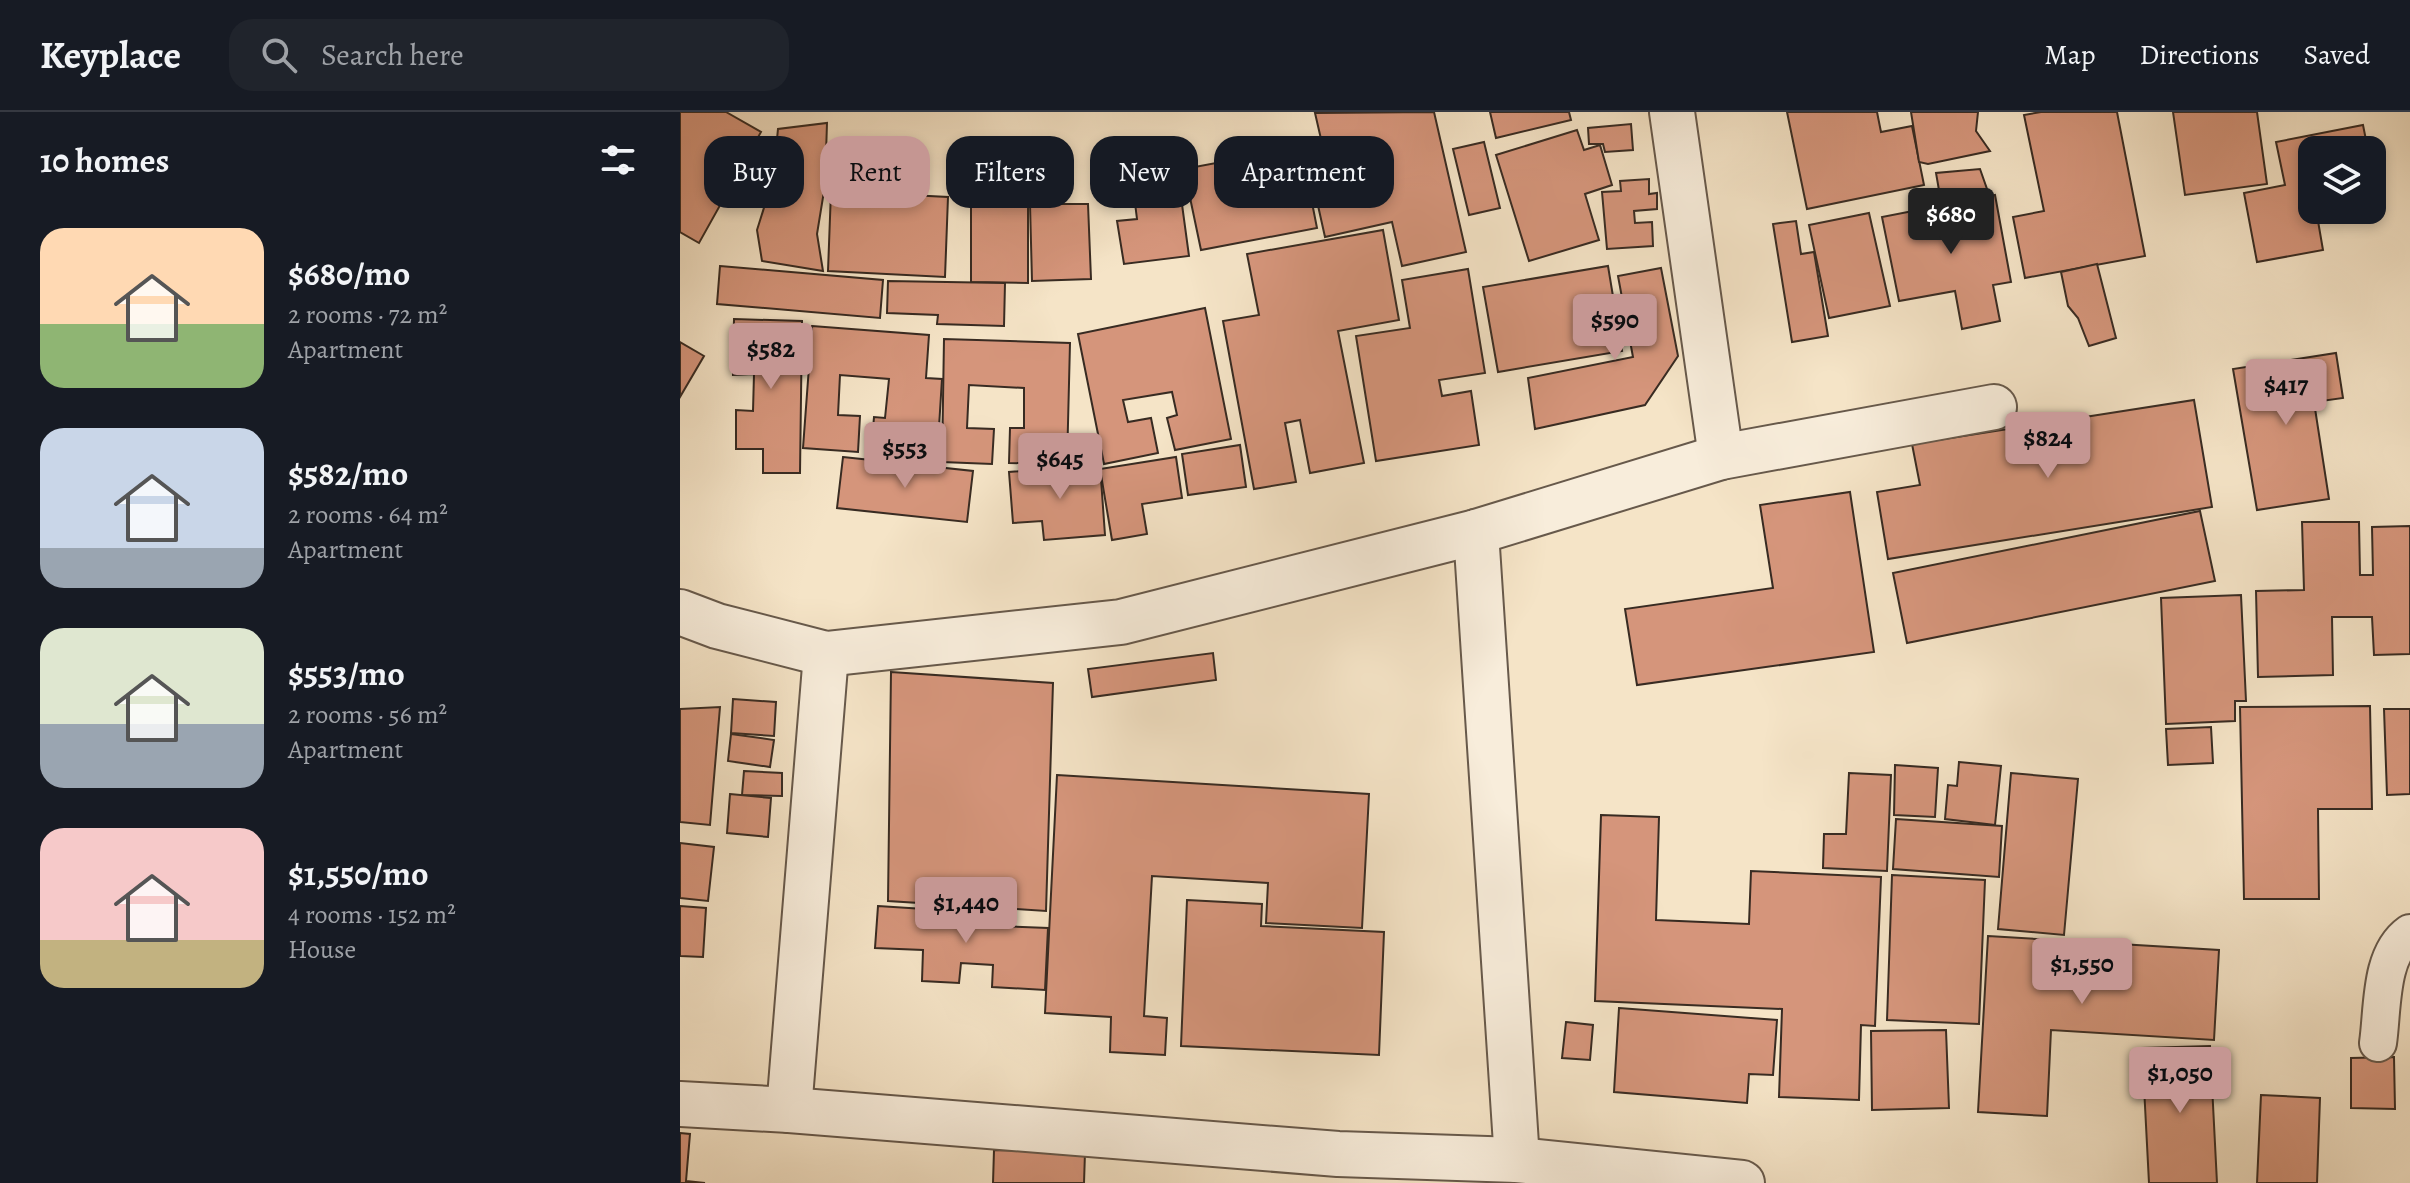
<!DOCTYPE html>
<meta charset="utf-8">
<style>
body{margin:0;font-family:Alegreya,serif;background:#20242c;color:#f1f3f6;height:100vh;display:flex;flex-direction:column;font-size:30px;white-space:nowrap}
*{box-sizing:border-box;margin:0}
p{font-size:26px;color:#9ea1a6}
.icon{flex:none;width:44px;height:44px;fill:none;stroke:currentColor;stroke-width:2;stroke-linecap:round;stroke-linejoin:round}
.map{position:relative;flex:1;overflow:hidden}
.details{display:flex;flex-direction:column;background:#171b24;width:680px}
.details>*{flex:none}
.banner{position:absolute;left:24px;top:24px;width:760px;height:72px;display:flex;gap:16px}
.fabs{position:absolute;left:1618px;top:24px;display:grid;gap:16px}
.fabs a{display:grid;place-items:center;width:88px;height:88px;border-radius:16px;background:#171b24;box-shadow:0 4px 12px #0003;font-size:40px}
.price{position:absolute;translate:-50% -68px;padding:0 18px;border-radius:8px;background:#c59692;color:#111;font-size:26px;line-height:52px;filter:drop-shadow(0 2px 4px #0008)}
.price::after{content:'';position:absolute;left:50%;top:48px;width:24px;height:18px;margin-left:-12px;background:inherit;clip-path:polygon(0 0,100% 0,50% 100%)}
.price.selected{background:#222;color:#fff}
ul{padding:0;list-style:none}
li{display:flex;align-items:center;gap:24px;height:200px;padding:0 40px}
li span{display:grid;place-items:center;flex:none;width:224px;height:160px;border-radius:24px;color:#555}
li>.icon{margin-inline-start:auto}
span .icon{width:96px;height:96px;fill:#fffc;stroke-width:1}
li b{font-size:34px}
h2{display:flex;justify-content:space-between;align-items:center;height:96px;padding:0 40px;font-size:34px}
.chip{padding:0 28px;border-radius:24px;background:#171b24;box-shadow:0 4px 12px #0003;font-size:28px;line-height:72px}
.chip.selected{background:#c59692;color:#111}
header{display:flex;align-items:center;gap:48px;box-sizing:border-box;height:112px;padding:0 40px;background:#171b24;border-bottom:2px solid #363941}
header strong{font-size:38px}
nav{display:flex;gap:44px;margin-inline-start:auto;font-size:28px}
.search{width:560px;height:72px;background:#20242c;display:flex;align-items:center;gap:20px;box-sizing:border-box;padding:0 28px;border-radius:24px;color:#9ea1a6;font-size:30px}
main{display:flex;flex:1;min-height:0}
.map>svg:first-child{display:block}
</style>
<header>
<strong>Keyplace</strong>
<div class="search"><svg class="icon" aria-label="search" viewBox="0 0 24 24"><circle cx="10" cy="10" r="6"/><path d="M15 15l6 6"/></svg>Search here</div>
<nav><a>Map</a><a>Directions</a><a>Saved</a></nav>
</header>
<main>
<section class="details">
<h2>10 homes<svg class="icon" aria-label="filters" viewBox="0 0 24 24"><path d="M4 7h16M4 17h16"/><circle cx="9" cy="7" r="2"/><circle cx="15" cy="17" r="2"/></svg></h2>
<ul>
<li><span style="background:linear-gradient(#ffd9b3 60%,#8fb573 0)"><svg class="icon" aria-label="home" viewBox="0 0 24 24"><path d="M3 11l9-7 9 7M6 9v11h12V9"/></svg></span><div><b>$680/mo</b><p>2 rooms · 72 m²</p><p>Apartment</p></div></li>
<li><span style="background:linear-gradient(#c9d6e8 75%,#9aa5b1 0)"><svg class="icon" aria-label="home" viewBox="0 0 24 24"><path d="M3 11l9-7 9 7M6 9v11h12V9"/></svg></span><div><b>$582/mo</b><p>2 rooms · 64 m²</p><p>Apartment</p></div></li>
<li><span style="background:linear-gradient(#dfe7d0 60%,#9aa5b1 0)"><svg class="icon" aria-label="home" viewBox="0 0 24 24"><path d="M3 11l9-7 9 7M6 9v11h12V9"/></svg></span><div><b>$553/mo</b><p>2 rooms · 56 m²</p><p>Apartment</p></div></li>
<li><span style="background:linear-gradient(#f6c9c9 70%,#c2b280 0)"><svg class="icon" aria-label="home" viewBox="0 0 24 24"><path d="M3 11l9-7 9 7M6 9v11h12V9"/></svg></span><div><b>$1,550/mo</b><p>4 rooms · 152 m²</p><p>House</p></div></li>
</ul>
</section>
<div class="map">
<svg width="1730" height="1071" viewBox="0 0 1730 1071">
<rect width="100%" height="100%" fill="#f5e4c7"/>
<filter id="stains"><feTurbulence type="fractalNoise" baseFrequency=".0025" numOctaves="4"/><feColorMatrix values="0 0 0 0 .2 0 0 0 0 .09 0 0 0 0 .02 0 0 0 .5 -.17"/></filter>
<radialGradient id="worn" r=".72"><stop offset=".6" stop-color="#630" stop-opacity="0"/><stop offset="1" stop-color="#630" stop-opacity=".3"/></radialGradient>
<g fill="#d5957b" stroke="#382b22" stroke-width="2">
<polygon points="0,0 46,0 81,20 19,131 0,120"/>
<polygon points="754,0 786,140 722,154 712,110 645,125 627,44 644,40 635,1"/>
<polygon points="810,0 889,0 891,8 816,26"/>
<polygon points="1107,0 1197,0 1201,20 1232,14 1244,73 1127,97"/>
<polygon points="1231,0 1298,0 1296,19 1310,39 1248,52 1239,50"/>
<polygon points="1361,0 1437,0 1465,144 1345,166 1333,105 1364,99 1344,3"/>
<polygon points="1493,0 1577,0 1587,72 1505,83"/>
<polygon points="147,11 145,73 137,122 143,159 82,149 77,118 93,67 98,17"/>
<polygon points="951,12 953,38 925,40 923,32 909,32 908,16"/>
<polygon points="1683,13 1688,38 1632,38 1632,98 1692,98 1692,61 1699,98 1638,109 1643,138 1577,150 1564,81 1605,73 1596,30"/>
<polygon points="897,18 904,38 920,33 932,73 905,82 919,128 849,149 816,43"/>
<polygon points="493,26 509,144 444,152 437,109 457,107 453,75 439,77 432,34"/>
<polygon points="804,30 820,96 789,103 773,37"/>
<polygon points="621,35 637,116 521,138 504,57"/>
<polygon points="1300,57 1307,77 1260,84 1256,61"/>
<polygon points="969,67 969,82 977,81 977,97 954,99 955,111 972,110 973,134 927,137 922,80 941,79 940,69"/>
<polygon points="151,79 268,85 265,165 148,159"/>
<polygon points="1315,83 1331,170 1313,173 1320,209 1282,217 1275,179 1219,189 1202,105"/>
<polygon points="291,89 348,90 348,171 291,170"/>
<polygon points="350,92 408,92 411,167 352,169"/>
<polygon points="1189,101 1210,194 1149,206 1129,113"/>
<polygon points="1116,109 1121,142 1134,140 1148,224 1112,230 1093,112"/>
<polygon points="703,118 719,208 658,219 684,351 630,361 620,308 605,311 616,370 574,377 543,209 579,203 567,142"/>
<polygon points="1417,152 1436,226 1409,234 1398,206 1388,194 1381,160"/>
<polygon points="40,154 203,168 200,206 37,192"/>
<polygon points="928,154 942,239 818,260 803,175"/>
<polygon points="981,156 998,244 965,293 855,317 848,266 953,245 938,164"/>
<polygon points="788,157 805,261 759,268 762,284 791,279 799,333 696,349 676,224 730,216 722,168"/>
<polygon points="208,169 325,171 324,214 257,212 258,203 207,201"/>
<polygon points="525,196 551,327 495,338 487,306 497,303 492,280 443,288 448,310 471,306 478,341 424,352 398,222"/>
<polygon points="54,207 122,209 120,361 83,361 83,337 56,337 56,298 73,299 74,262 53,263"/>
<polygon points="132,214 249,223 246,266 262,267 257,347 191,341 194,305 205,306 209,267 160,263 158,303 180,304 178,340 123,336"/>
<polygon points="264,227 390,231 387,352 329,351 330,316 344,316 344,276 289,273 287,316 314,317 312,352 262,350"/>
<polygon points="0,230 24,244 0,285"/>
<polygon points="1656,241 1663,286 1634,290 1649,387 1577,398 1553,257"/>
<polygon points="1514,288 1532,395 1208,447 1197,380 1240,373 1232,332"/>
<polygon points="560,333 566,375 508,383 502,342"/>
<polygon points="163,345 293,359 287,410 157,396"/>
<polygon points="496,345 502,386 462,392 467,422 432,428 420,357"/>
<polygon points="420,353 425,423 364,428 362,409 333,411 329,360"/>
<polygon points="1170,380 1194,540 957,573 945,497 1093,476 1080,393"/>
<polygon points="1520,399 1535,469 1227,531 1213,461"/>
<polygon points="1622,410 1679,410 1680,463 1693,463 1692,415 1730,414 1730,542 1694,543 1692,505 1652,505 1653,563 1578,565 1576,479 1624,478"/>
<polygon points="1561,483 1566,589 1555,589 1555,609 1486,612 1481,486"/>
<polygon points="533,541 536,568 412,585 408,557"/>
<polygon points="211,560 373,571 366,799 208,789"/>
<polygon points="53,587 96,590 94,624 51,621"/>
<polygon points="1690,594 1692,697 1638,697 1639,787 1564,787 1560,595"/>
<polygon points="40,595 30,713 0,710 0,597"/>
<polygon points="1704,597 1730,597 1730,682 1707,683"/>
<polygon points="1531,615 1533,651 1488,653 1486,617"/>
<polygon points="51,622 94,628 90,655 48,649"/>
<polygon points="1279,650 1321,654 1315,713 1265,707 1268,673 1277,674"/>
<polygon points="1215,653 1258,656 1255,705 1214,703"/>
<polygon points="64,659 102,661 102,684 62,683"/>
<polygon points="1169,661 1211,663 1207,759 1143,756 1144,722 1166,722"/>
<polygon points="1331,661 1398,667 1384,823 1318,817"/>
<polygon points="377,663 689,682 682,816 586,811 588,771 472,764 464,904 487,906 485,943 430,940 431,905 365,901"/>
<polygon points="50,682 91,686 88,725 47,721"/>
<polygon points="921,703 979,705 976,808 1069,812 1071,759 1201,765 1195,914 1181,913 1179,988 1099,985 1102,897 915,889"/>
<polygon points="1216,707 1322,714 1319,765 1213,757"/>
<polygon points="0,731 34,735 28,789 0,786"/>
<polygon points="1212,763 1305,768 1299,912 1207,908"/>
<polygon points="507,788 582,792 581,814 704,820 699,943 501,934"/>
<polygon points="0,794 26,796 23,845 0,844"/>
<polygon points="198,794 321,802 320,814 368,816 365,878 312,875 313,853 281,851 279,871 242,869 243,838 195,836"/>
<polygon points="1308,824 1539,838 1534,928 1371,918 1367,1004 1298,1000"/>
<polygon points="939,896 1097,908 1093,963 1069,962 1067,991 934,980"/>
<polygon points="886,910 913,913 910,948 882,946"/>
<polygon points="1266,918 1269,996 1192,998 1191,919"/>
<polygon points="1530,934 1537,1071 1469,1071 1462,936"/>
<polygon points="1714,945 1715,997 1671,996 1671,946"/>
<polygon points="1581,983 1640,986 1637,1071 1577,1071"/>
<polygon points="0,1021 10,1022 6,1069 25,1071 0,1071"/>
<polygon points="314,1038 405,1040 404,1071 313,1071"/>
</g>
<g fill="none" stroke-linecap="round" stroke-linejoin="round">
<defs>
<path id="lane" d="M1698 931C1703 897 1699 843 1730 821"/>
<g id="street">
<polyline points="992,0 1041,345"/>
<polyline points="796,420 837,1048"/>
<polyline points="0,500 37,514 146,542 441,510 796,420 1041,345 1314,295"/>
<polyline points="0,992 109,998 658,1042 837,1048 1062,1071"/>
<polyline points="109,998 146,542"/>
</g>
</defs>
<use href="#lane" stroke="#67594b" stroke-width="40"/>
<use href="#street" stroke="#67594b" stroke-width="48"/>
<use href="#lane" stroke="#f8eddb" stroke-width="36"/>
<use href="#street" stroke="#f8eddb" stroke-width="44"/>
</g>
<rect width="100%" height="100%" filter="url(#stains)"/>
<rect width="100%" height="100%" fill="url(#worn)"/>
</svg>
<div class="fabs">
<a><svg class="icon" aria-label="layers" viewBox="0 0 24 24"><path d="M12 4l9 5-9 5-9-5zM3 14l9 5 9-5"/></svg></a>
</div>
<b class="price selected" style="left:1271px;top:144px">$680</b>
<b class="price" style="left:935px;top:250px">$590</b>
<b class="price" style="left:91px;top:279px">$582</b>
<b class="price" style="left:1606px;top:315px">$417</b>
<b class="price" style="left:1368px;top:368px">$824</b>
<b class="price" style="left:225px;top:378px">$553</b>
<b class="price" style="left:380px;top:389px">$645</b>
<b class="price" style="left:286px;top:833px">$1,440</b>
<b class="price" style="left:1402px;top:894px">$1,550</b>
<b class="price" style="left:1500px;top:1003px">$1,050</b>
<div class="banner">
<a class="chip">Buy</a>
<a class="chip selected">Rent</a>
<a class="chip">Filters</a>
<a class="chip">New</a>
<a class="chip">Apartment</a>
</div>
</div>
</main>
